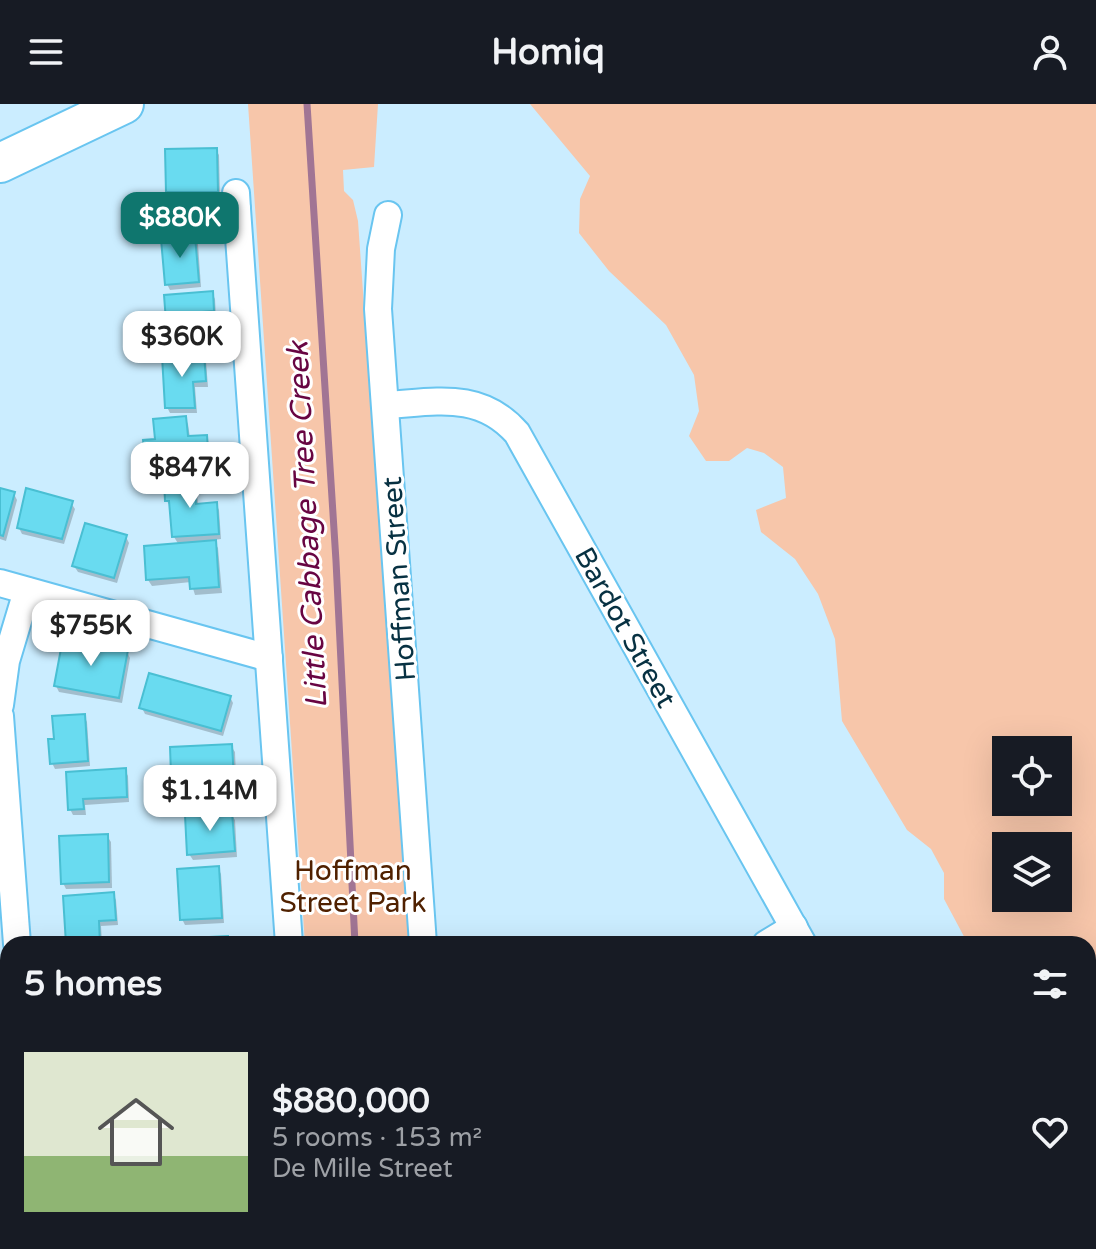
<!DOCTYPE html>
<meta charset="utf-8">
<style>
body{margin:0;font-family:"Varela Round",sans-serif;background:#20242c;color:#f1f3f6;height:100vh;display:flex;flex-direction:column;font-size:30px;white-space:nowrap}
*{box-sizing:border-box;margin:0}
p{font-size:26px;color:#9ea1a6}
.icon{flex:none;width:44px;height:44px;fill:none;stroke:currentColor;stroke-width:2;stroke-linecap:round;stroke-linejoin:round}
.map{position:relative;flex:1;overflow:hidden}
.sheet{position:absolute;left:0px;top:832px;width:1096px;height:314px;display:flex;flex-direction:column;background:#171b24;border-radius:24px 24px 0 0;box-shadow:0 8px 32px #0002}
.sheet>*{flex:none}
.controls{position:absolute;left:992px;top:632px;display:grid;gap:16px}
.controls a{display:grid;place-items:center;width:80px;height:80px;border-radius:0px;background:#171b24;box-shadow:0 8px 32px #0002;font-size:40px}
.price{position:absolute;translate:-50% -68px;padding:0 18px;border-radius:16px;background:#fff;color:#222;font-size:26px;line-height:52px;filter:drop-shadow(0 2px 4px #0008)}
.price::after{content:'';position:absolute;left:50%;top:48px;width:24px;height:18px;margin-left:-12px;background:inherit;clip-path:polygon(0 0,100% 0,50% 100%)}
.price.selected{background:#0f766e;color:#fff}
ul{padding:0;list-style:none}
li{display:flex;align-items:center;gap:24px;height:200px;padding:0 24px}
li span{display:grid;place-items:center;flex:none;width:224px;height:160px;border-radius:0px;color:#555}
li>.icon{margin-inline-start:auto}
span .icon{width:96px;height:96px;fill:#fffc;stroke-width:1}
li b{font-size:34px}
h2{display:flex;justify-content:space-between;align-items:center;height:96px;padding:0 24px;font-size:34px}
header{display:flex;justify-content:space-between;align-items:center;height:104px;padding:0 24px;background:#171b24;font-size:36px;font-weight:700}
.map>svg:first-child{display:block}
</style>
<header><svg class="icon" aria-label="menu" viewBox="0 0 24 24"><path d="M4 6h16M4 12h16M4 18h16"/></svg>Homiq<svg class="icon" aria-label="person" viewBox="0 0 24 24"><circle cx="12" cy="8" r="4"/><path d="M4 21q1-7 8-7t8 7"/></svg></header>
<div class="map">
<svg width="1096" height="1145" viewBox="0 0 1096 1145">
<rect width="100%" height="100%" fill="#cbedff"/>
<g fill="#f7c6aa" fill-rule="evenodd">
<polygon points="248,0 378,0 374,63 343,66 344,87 353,96 358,117 409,840 305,840"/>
<path d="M530 0H1096V1014L1088 1005V840H968L944 795V769L931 745 907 726 842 617 835 535 818 490 795 455 761 428 756 406 786 394 783 363 764 349 747 344 729 357H706L689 332 699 307 694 271 666 221 609 167 579 129 580 95 590 72ZM1058 646V698H1006V646ZM1058 742V794H1006V742Z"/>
<rect x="325" y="1138" width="105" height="7"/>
</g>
<g fill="#0003">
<polygon points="216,46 219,51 220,93 171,94 168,88"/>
<polygon points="194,134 198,140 201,183 170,186 167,180"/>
<polygon points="212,189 215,195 216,213 205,214 205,220 201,220 203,247 201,247 206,257 208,283 195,283 197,309 170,309 167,303 175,253 170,244"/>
<polygon points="185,314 188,320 190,334 206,333 209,339 212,366 151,371 148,366 157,337"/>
<polygon points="193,376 197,382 198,402 216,400 219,406 221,435 213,436 218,444 222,489 195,491 191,478 152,482 148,476 179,441 174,433 170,402 167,397"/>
<polygon points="0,386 14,390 17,396 6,437 0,435"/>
<polygon points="71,399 75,405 64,440 22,430 19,424"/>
<polygon points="126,433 129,439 117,479 78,468 74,462"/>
<polygon points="127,548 130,554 122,599 59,588 56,582"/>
<polygon points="230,593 233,599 223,632 145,610 142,604"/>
<polygon points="84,612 87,618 90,662 55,665 52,659 56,637"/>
<polygon points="231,642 235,648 237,699 177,702 174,696"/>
<polygon points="125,666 128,672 129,698 85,701 86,711 73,711 70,705 68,669"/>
<polygon points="231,710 235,716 237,753 193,756 189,750"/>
<polygon points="107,732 111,738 112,784 66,785 63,779"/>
<polygon points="218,764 221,770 224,819 185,821 182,815"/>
<polygon points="113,790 116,796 118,821 101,822 102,840 68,840"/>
<polygon points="90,1138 141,1138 141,1141 92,1142"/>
</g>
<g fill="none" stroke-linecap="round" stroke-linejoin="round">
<g stroke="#a17594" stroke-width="7">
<polyline points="307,0 336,457 355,840"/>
<polyline points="369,1138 370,1145"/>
</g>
</g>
<g fill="#69dbf0" stroke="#49bfd3" stroke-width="2">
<polygon points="217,44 218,88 166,88 165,45"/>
<polygon points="195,132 199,178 165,181 161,135"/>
<polygon points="213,187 214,207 203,208 203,214 199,215 201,242 168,244 164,191"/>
<polygon points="204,249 206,277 193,278 195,304 165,304 162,252"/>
<polygon points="186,312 188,332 207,331 209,360 146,366 143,336 155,335 153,315"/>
<polygon points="194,374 196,400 217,398 219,430 172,433 169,397 165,397 164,376"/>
<polygon points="0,384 15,388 3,432 0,431"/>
<polygon points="26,384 73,397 62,435 17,424"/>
<polygon points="85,419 127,431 114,474 72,462"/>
<polygon points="216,436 219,483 190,485 189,473 146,476 144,442"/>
<polygon points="63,534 128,546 119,594 54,582"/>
<polygon points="149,569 231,592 221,627 139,604"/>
<polygon points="85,610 88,657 50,660 48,635 54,635 52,612"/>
<polygon points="232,640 235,694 172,697 170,643"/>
<polygon points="126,664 127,693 83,695 84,705 68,706 66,668"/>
<polygon points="232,708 235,747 187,751 185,711"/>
<polygon points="108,730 109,778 61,780 59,732"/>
<polygon points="219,762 222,814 180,816 177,765"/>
<polygon points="114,788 116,816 99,817 100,840 66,840 63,792"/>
<polygon points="228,832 228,840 190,840 190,834"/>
<rect x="221" y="1138" width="52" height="7"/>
</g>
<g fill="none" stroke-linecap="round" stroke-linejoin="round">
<defs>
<g id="street">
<polyline points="198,104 237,105 236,89"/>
<polyline points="237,105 289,840"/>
<polyline points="388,111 381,145 378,205 423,840"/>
<path d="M386 301C436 298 480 287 517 329L803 840"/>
<polyline points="0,479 269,554"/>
<polyline points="0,601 6,557 27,487"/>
<polyline points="0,612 17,840"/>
<polyline points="766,840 794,823"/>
<polyline points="0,1062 8,1062"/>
<polyline points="39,1138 40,1145"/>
<polyline points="310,1138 310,1145"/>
<polyline points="443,1138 443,1145"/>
<polyline points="714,1138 715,1145"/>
</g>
<polyline id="secondary" points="0,59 124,0"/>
</defs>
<use href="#street" stroke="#69c5f0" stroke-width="30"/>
<use href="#secondary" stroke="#69c5f0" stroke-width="42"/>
<use href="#street" stroke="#fff" stroke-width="26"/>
<use href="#secondary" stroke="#fff" stroke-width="38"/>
</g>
<g text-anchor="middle" stroke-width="6" stroke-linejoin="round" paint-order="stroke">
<g font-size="28" fill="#073142" stroke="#fff">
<text transform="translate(398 475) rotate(-94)" y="10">Hoffman Street</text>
<text transform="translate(626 523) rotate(61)" y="10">Bardot Street</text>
</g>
<g font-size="28" fill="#502100" stroke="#fff">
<text x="353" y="776">Hoffman<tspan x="353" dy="32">Street Park</tspan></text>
</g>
<g font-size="30" font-style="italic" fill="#680542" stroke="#fff">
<text transform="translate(307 421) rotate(-93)" y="10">Little Cabbage Tree Creek</text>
</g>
</g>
</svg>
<div class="controls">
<a><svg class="icon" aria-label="locate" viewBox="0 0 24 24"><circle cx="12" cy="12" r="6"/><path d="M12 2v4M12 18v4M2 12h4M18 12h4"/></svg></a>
<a><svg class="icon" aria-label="layers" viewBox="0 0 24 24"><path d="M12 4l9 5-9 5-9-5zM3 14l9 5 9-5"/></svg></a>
</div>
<b class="price selected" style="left:180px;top:156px">$880K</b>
<b class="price" style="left:182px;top:275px">$360K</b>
<b class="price" style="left:190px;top:406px">$847K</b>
<b class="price" style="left:91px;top:564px">$755K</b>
<b class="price" style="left:210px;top:729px">$1.14M</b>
<section class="sheet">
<h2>5 homes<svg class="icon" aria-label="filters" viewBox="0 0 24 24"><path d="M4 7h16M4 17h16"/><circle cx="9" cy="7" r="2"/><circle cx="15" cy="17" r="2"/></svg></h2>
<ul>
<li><span style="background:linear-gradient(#dfe7d0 65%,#8fb573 0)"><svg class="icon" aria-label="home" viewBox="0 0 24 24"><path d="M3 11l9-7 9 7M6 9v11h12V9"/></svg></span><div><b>$880,000</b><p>5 rooms · 153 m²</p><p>De Mille Street</p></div><svg class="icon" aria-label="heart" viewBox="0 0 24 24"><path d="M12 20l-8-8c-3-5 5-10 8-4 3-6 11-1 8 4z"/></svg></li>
</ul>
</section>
</div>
